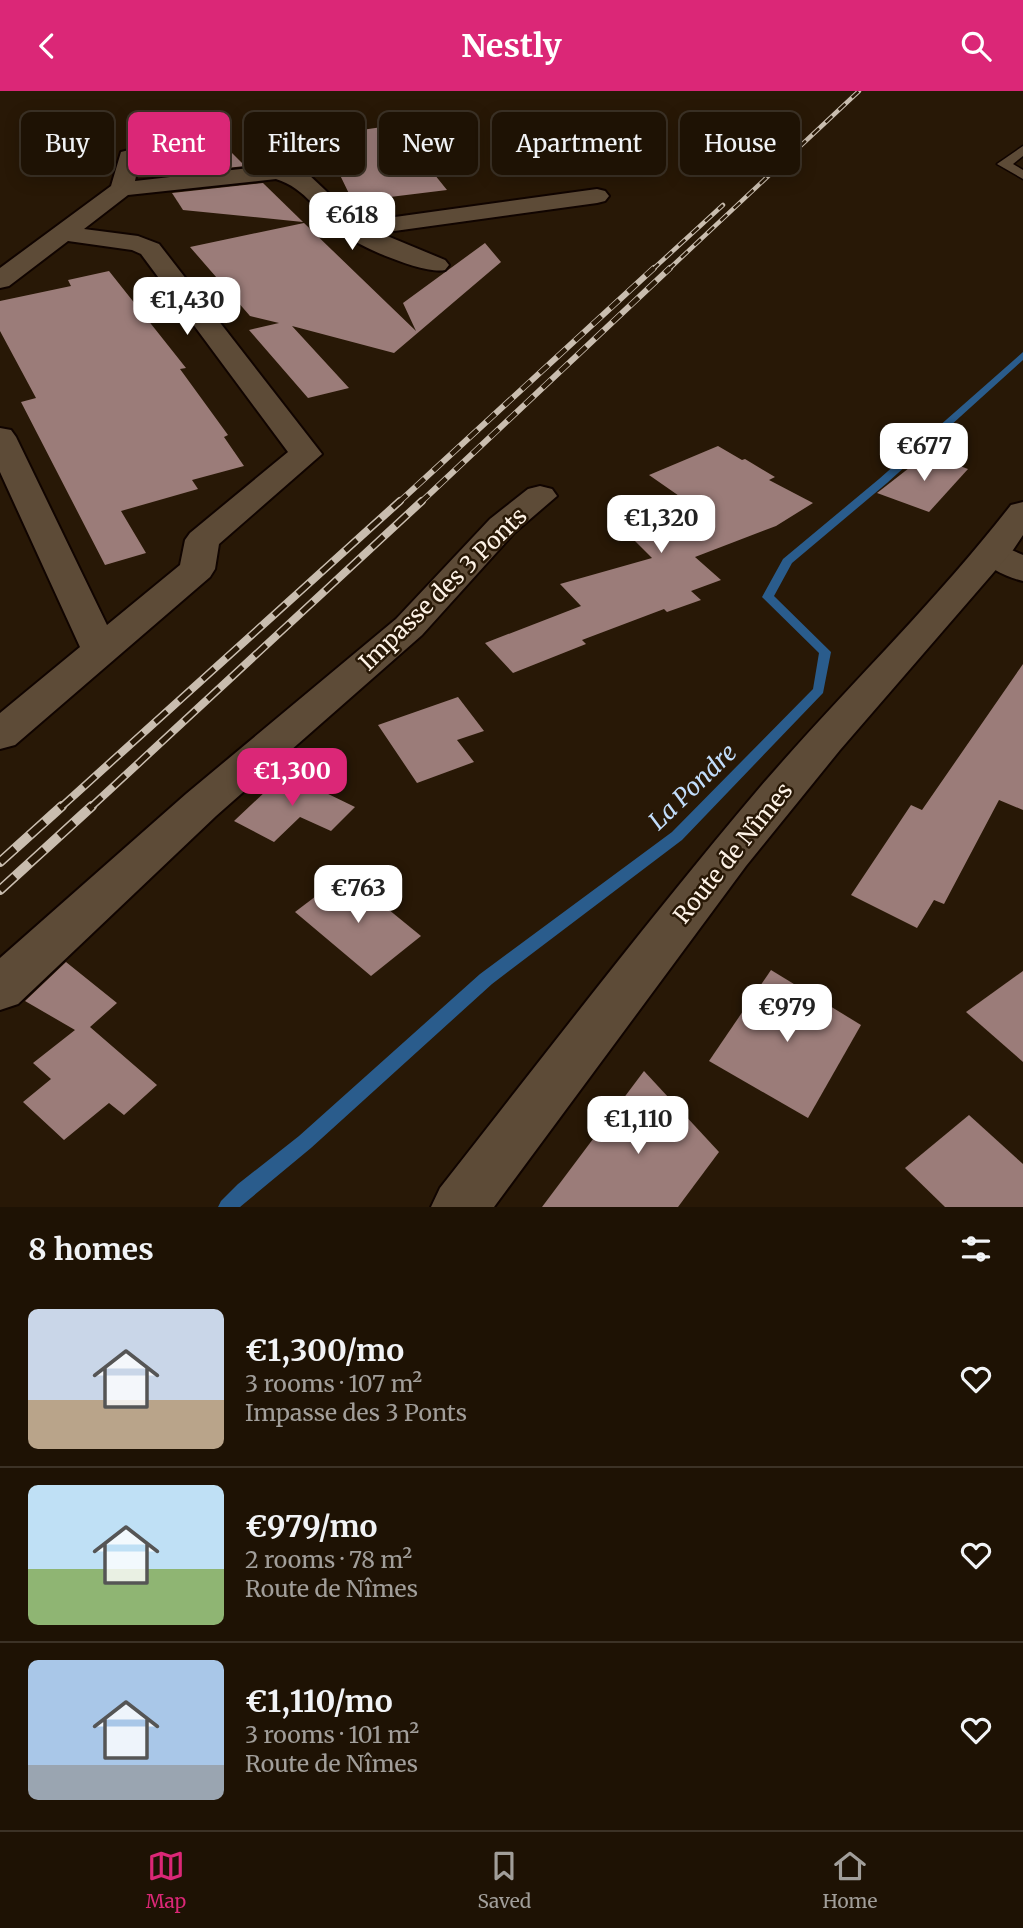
<!DOCTYPE html>
<meta charset="utf-8">
<style>
body{margin:0;font-family:Merriweather,serif;background:#261b0e;color:#f1f3f6;height:100vh;display:flex;flex-direction:column;font-size:26px;white-space:nowrap}
*{box-sizing:border-box;margin:0}
p{font-size:23px;color:#a19e9a}
.icon{flex:none;width:38px;height:38px;fill:none;stroke:currentColor;stroke-width:2;stroke-linecap:round;stroke-linejoin:round}
.map{position:relative;height:1116px;overflow:hidden}
.side{display:flex;flex-direction:column;background:#1e1204;flex:1}
.side>*{flex:none}
.banner{position:absolute;left:21px;top:21px;width:982px;height:63px;display:flex;gap:14px}
.price{position:absolute;translate:-50% -60px;padding:0 16px;border-radius:14px;background:#fff;color:#222;font-size:23px;line-height:46px;filter:drop-shadow(0 2px 4px #0008)}
.price::after{content:'';position:absolute;left:50%;top:42px;width:21px;height:16px;margin-left:-10px;background:inherit;clip-path:polygon(0 0,100% 0,50% 100%)}
.price.active{background:#db2777;color:#fff}
ul{padding:0;list-style:none}
li{display:flex;align-items:center;gap:21px;height:175px;padding:0 28px}
li+li{border-top:2px solid #3c3226}
li span{display:grid;place-items:center;flex:none;width:196px;height:140px;border-radius:10px;color:#555}
li>.icon{margin-inline-start:auto}
span .icon{width:84px;height:84px;fill:#fffc;stroke-width:1}
li b{font-size:30px}
h2{display:flex;justify-content:space-between;align-items:center;height:84px;padding:0 28px;font-size:30px}
.pill{padding:0 24px;border-radius:10px;background:#1e1204;box-shadow:0 4px 18px #0003,0 0 0 2px #3c3226;font-size:24px;line-height:63px}
.pill.active{background:#db2777;color:#fff}
header{display:flex;justify-content:space-between;align-items:center;height:91px;padding:0 28px;background:#db2777;color:#fff;font-size:32px;font-weight:700}
.menu{display:flex;justify-content:space-around;align-items:center;height:98px;border-top:2px solid #3c3226;background:#1e1204;font-size:19px;color:#a19e9a}
.menu a{display:grid;justify-items:center;gap:4px}
.menu .active{color:#db2777}
.map>svg:first-child{display:block}
</style>
<header><svg class="icon" aria-label="back" viewBox="0 0 24 24"><path d="M15 5l-7 7 7 7"/></svg>Nestly<svg class="icon" aria-label="search" viewBox="0 0 24 24"><circle cx="10" cy="10" r="6"/><path d="M15 15l6 6"/></svg></header>
<div class="map">
<svg width="1023" height="1116" viewBox="0 0 1023 1116">
<rect width="100%" height="100%" fill="#281806"/>
<g fill="none" stroke-linecap="round" stroke-linejoin="round">
<polygon fill="#2a5c8c" fill-rule="evenodd" points="1023,261 1023,269 887,392 792,472 774,505 831,561 823,602 682,749 492,893 311,1057 240,1116 218,1116 221,1110 238,1093 299,1045 480,883 672,741 813,598 819,562 762,506 783,468 879,388"/>
</g>
<g fill="#9b7c79">
<polygon points="382,36 405,59 414,58 447,99 390,106 390,112 356,117 321,45"/>
<polygon points="227,57 245,75 162,84 152,67"/>
<polygon points="263,92 303,131 183,119 172,102"/>
<polygon points="304,132 416,240 403,212 485,152 501,171 394,262 292,235 349,297 308,307 249,239 279,232 250,225 190,156"/>
<polygon points="109,180 186,277 180,278 228,344 224,346 244,375 192,389 198,398 121,420 146,462 105,474 21,311 36,307 0,240 0,210 71,195 68,189"/>
<polygon points="718,355 742,369 745,368 775,386 769,389 813,412 776,435 695,466 721,489 691,500 701,509 667,521 664,518 582,549 586,553 513,582 485,552 581,515 560,493 652,467 612,427 632,407 664,437 705,423 649,384"/>
<polygon points="927,363 968,378 929,421 877,402"/>
<polygon points="1023,573 1023,719 999,709 944,813 934,809 917,837 851,804 911,714 922,719"/>
<polygon points="458,606 484,640 457,649 474,671 417,692 378,634"/>
<polygon points="285,682 355,716 331,740 300,726 274,751 234,730"/>
<polygon points="345,783 421,845 371,885 295,821"/>
<polygon points="66,871 117,912 90,936 157,994 124,1024 109,1012 64,1049 23,1011 51,988 33,972 75,939 25,910"/>
<polygon points="771,879 861,934 808,1027 709,970"/>
<polygon points="1023,880 1023,971 966,921"/>
<polygon points="644,980 719,1061 678,1116 542,1116"/>
<polygon points="969,1024 1023,1073 1023,1116 945,1116 905,1077"/>
</g>
<g fill="none" stroke-linecap="round" stroke-linejoin="round">
<defs>
<polygon id="service" points="1023,55 1023,65 1013,73 1023,79 1023,88 997,73"/>
<g id="minor">
<path d="M129 59 137 61 140 66 135 90 277 74 308 83 359 131 597 98 605 100 609 105 605 110 597 112 380 142 445 169 449 174 445 179C425 184 360 156 343 143 319 124 306 97 276 88L128 104 84 138 138 145 159 153 322 363 219 453 215 478 210 486 15 654 0 658V622L80 556 0 381V337L11 339 16 346 107 534 180 474 185 449 190 442 288 361 141 163 132 159 68 150 9 195 0 197V177L111 95 121 61Z"/>
<polygon points="540,395 552,398 557,405 514,442 422,544 216,725 18,913 0,919 0,867 186,703 396,528 490,428 528,398"/>
<path d="M993 451 1023 464V490C1006 486 985 476 975 462L981 455Z"/>
</g>
<path id="tertiary" d="M1023 411V444L1013 459 840 659 746 775 494 1116H431L440 1097C546 962 650 826 761 695 843 600 934 513 1011 414Z"/>
</defs>
<use href="#service" stroke="#100400" stroke-width="3"/>
<use href="#minor" stroke="#100400" stroke-width="4"/>
<use href="#tertiary" stroke="#100400" stroke-width="4"/>
<use href="#service" fill="#5d4b37" fill-rule="evenodd"/>
<use href="#minor" fill="#5d4b37" fill-rule="evenodd"/>
<use href="#tertiary" fill="#5d4b37" fill-rule="evenodd"/>
<defs>
<g id="rail-far3">
<polyline points="652,179 723,114"/>
<polyline points="668,179 859,0"/>
</g>
<g id="rail-far2">
<polyline points="398,412 654,177"/>
<polyline points="420,412 670,177"/>
</g>
<g id="rail-far1">
<polyline points="60,717 400,410"/>
<polyline points="90,717 422,410"/>
</g>
<g id="rail">
<polyline points="0,771 62,715"/>
<polyline points="0,799 92,715"/>
</g>
</defs>
<use href="#rail-far3" stroke="#c9bdaf" stroke-width="4.5"/>
<use href="#rail-far2" stroke="#c9bdaf" stroke-width="6"/>
<use href="#rail-far1" stroke="#c9bdaf" stroke-width="8"/>
<use href="#rail" stroke="#c9bdaf" stroke-width="10"/>
<use href="#rail-far3" stroke="#281806" stroke-width="2.5" stroke-dasharray="9" stroke-linecap="butt"/>
<use href="#rail-far2" stroke="#281806" stroke-width="4.5" stroke-dasharray="12" stroke-linecap="butt"/>
<use href="#rail-far1" stroke="#281806" stroke-width="5" stroke-dasharray="16" stroke-linecap="butt"/>
<use href="#rail" stroke="#281806" stroke-width="7" stroke-dasharray="20" stroke-linecap="butt"/>
</g>
<g text-anchor="middle" stroke-width="5" stroke-linejoin="round" paint-order="stroke">
<g font-size="23" fill="#fdf2e6" stroke="#281806">
<text transform="translate(443 498) rotate(-44)" y="8">Impasse des 3 Ponts</text>
<text transform="translate(733 762) rotate(-51)" y="8">Route de Nîmes</text>
</g>
<g font-size="24" font-style="italic" fill="#c2ddfb" stroke="#281806">
<text transform="translate(693 696) rotate(-44)" y="8">La Pondre</text>
</g>
</g>
</svg>
<b class="price" style="left:352px;top:161px">€618</b>
<b class="price" style="left:187px;top:246px">€1,430</b>
<b class="price" style="left:924px;top:392px">€677</b>
<b class="price" style="left:661px;top:464px">€1,320</b>
<b class="price active" style="left:292px;top:717px">€1,300</b>
<b class="price" style="left:358px;top:834px">€763</b>
<b class="price" style="left:787px;top:953px">€979</b>
<b class="price" style="left:638px;top:1065px">€1,110</b>
<div class="banner">
<a class="pill">Buy</a>
<a class="pill active">Rent</a>
<a class="pill">Filters</a>
<a class="pill">New</a>
<a class="pill">Apartment</a>
<a class="pill">House</a>
</div>
</div>
<section class="side">
<h2>8 homes<svg class="icon" aria-label="filters" viewBox="0 0 24 24"><path d="M4 7h16M4 17h16"/><circle cx="9" cy="7" r="2"/><circle cx="15" cy="17" r="2"/></svg></h2>
<ul>
<li><span style="background:linear-gradient(#c9d6e8 65%,#b9a48a 0)"><svg class="icon" aria-label="home" viewBox="0 0 24 24"><path d="M3 11l9-7 9 7M6 9v11h12V9"/></svg></span><div><b>€1,300/mo</b><p>3 rooms · 107 m²</p><p>Impasse des 3 Ponts</p></div><svg class="icon" aria-label="heart" viewBox="0 0 24 24"><path d="M12 20l-8-8c-3-5 5-10 8-4 3-6 11-1 8 4z"/></svg></li>
<li><span style="background:linear-gradient(#bfe0f5 60%,#8fb573 0)"><svg class="icon" aria-label="home" viewBox="0 0 24 24"><path d="M3 11l9-7 9 7M6 9v11h12V9"/></svg></span><div><b>€979/mo</b><p>2 rooms · 78 m²</p><p>Route de Nîmes</p></div><svg class="icon" aria-label="heart" viewBox="0 0 24 24"><path d="M12 20l-8-8c-3-5 5-10 8-4 3-6 11-1 8 4z"/></svg></li>
<li><span style="background:linear-gradient(#a9c7e8 75%,#9aa5b1 0)"><svg class="icon" aria-label="home" viewBox="0 0 24 24"><path d="M3 11l9-7 9 7M6 9v11h12V9"/></svg></span><div><b>€1,110/mo</b><p>3 rooms · 101 m²</p><p>Route de Nîmes</p></div><svg class="icon" aria-label="heart" viewBox="0 0 24 24"><path d="M12 20l-8-8c-3-5 5-10 8-4 3-6 11-1 8 4z"/></svg></li>
</ul>
</section>
<nav class="menu">
<a class="active"><svg class="icon" aria-label="map" viewBox="0 0 24 24"><path d="M3 6l6-2 6 2 6-2v14l-6 2-6-2-6 2zM9 4v14M15 6v14"/></svg>Map</a>
<a><svg class="icon" aria-label="saved" viewBox="0 0 24 24"><path d="M7 4h10v16l-5-4-5 4z"/></svg>Saved</a>
<a><svg class="icon" aria-label="home" viewBox="0 0 24 24"><path d="M3 11l9-7 9 7M6 9v11h12V9"/></svg>Home</a>
</nav>
